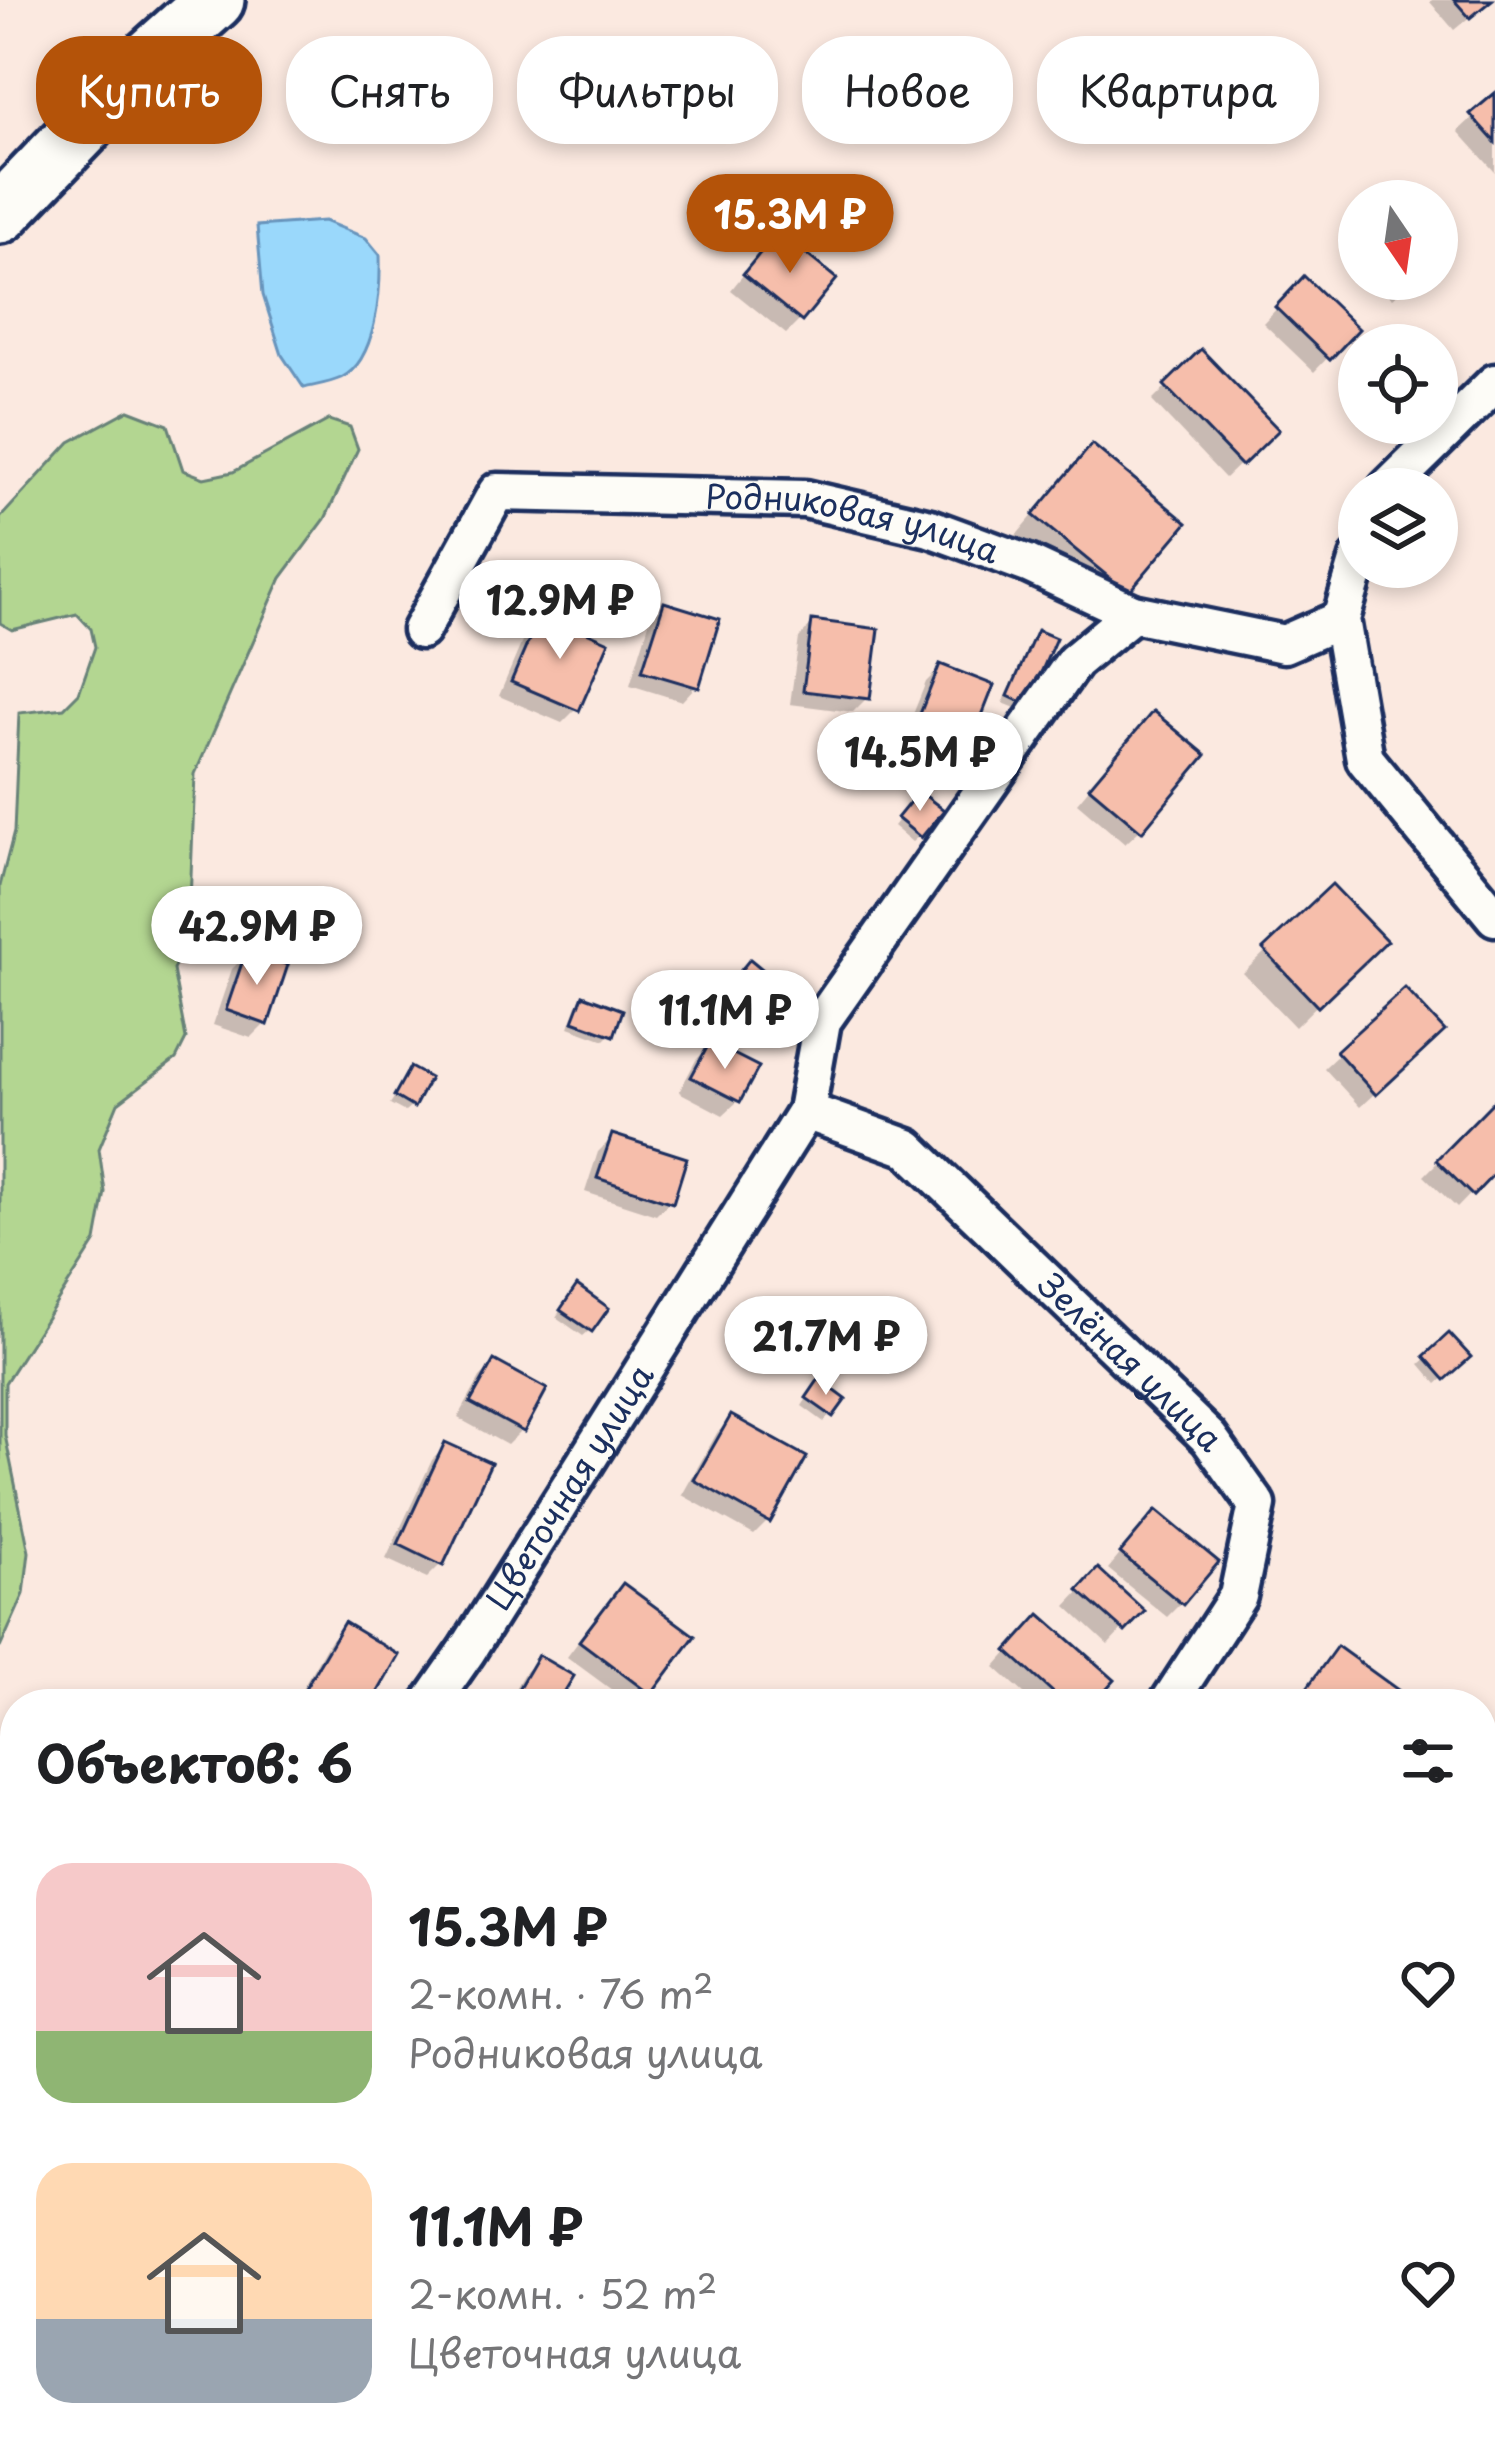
<!DOCTYPE html>
<html lang="ru">
<meta charset="utf-8">
<style>
body{margin:0;font-family:"Playpen Sans",sans-serif;background:#f6f6f6;color:#202124;height:100vh;display:flex;flex-direction:column;font-size:45px;white-space:nowrap}
*{box-sizing:border-box;margin:0}
p{font-size:39px;color:#757577}
.icon{flex:none;width:66px;height:66px;fill:none;stroke:currentColor;stroke-width:2;stroke-linecap:round;stroke-linejoin:round}
.map{position:relative;flex:1;overflow:hidden}
.side{position:absolute;left:0px;top:1689px;width:1497px;height:771px;display:flex;flex-direction:column;background:#fff;border-radius:48px 48px 0 0;box-shadow:0 6px 18px #0003}
.side>*{flex:none}
.guide{position:absolute;left:36px;top:36px;width:1425px;height:108px;display:flex;gap:24px}
.needle{width:78px;rotate:167deg}
.fabs{position:absolute;left:1338px;top:180px;display:grid;gap:24px}
.fabs a{display:grid;place-items:center;width:120px;height:120px;border-radius:50%;background:#fff;box-shadow:0 6px 18px #0003;font-size:60px}
.price{position:absolute;translate:-50% -102px;padding:0 27px;border-radius:42px;background:#fff;color:#222;font-size:39px;line-height:78px;filter:drop-shadow(0 3px 6px #0008)}
.price::after{content:'';position:absolute;left:50%;top:72px;width:36px;height:27px;margin-left:-18px;background:inherit;clip-path:polygon(0 0,100% 0,50% 100%)}
.price.selected{background:#b45309;color:#fff}
ul{padding:0;list-style:none}
li{display:flex;align-items:center;gap:36px;height:300px;padding:0 36px}
li span{display:grid;place-items:center;flex:none;width:336px;height:240px;border-radius:36px;color:#555}
li>.icon{margin-inline-start:auto}
span .icon{width:144px;height:144px;fill:#fffc;stroke-width:1}
li b{font-size:51px}
h2{display:flex;justify-content:space-between;align-items:center;height:144px;padding:0 36px;font-size:51px}
.chip{padding:0 42px;border-radius:48px;background:#fff;box-shadow:0 6px 18px #0003;font-size:42px;line-height:108px}
.chip.selected{background:#b45309;color:#fff}
.map>svg:first-child{display:block}
</style>
<div class="map">
<svg width="1495" height="2459" viewBox="0 0 1495 2459">
<rect width="100%" height="100%" fill="#fbe9e0"/>
<filter id="ink" filterUnits="userSpaceOnUse"><feTurbulence type="fractalNoise" baseFrequency=".00833" numOctaves="2"/><feDisplacementMap in="SourceGraphic" scale="24" xChannelSelector="R" yChannelSelector="G"/><feConvolveMatrix kernelMatrix="1 2 1 2 8 2 1 2 1" color-interpolation-filters="sRGB"/></filter>
<g filter="url(#ink)">
<polygon fill="#b3d691" stroke="#678278" stroke-width="3" points="129,410 168,425 183,470 204,478 233,472 329,420 350,427 358,449 325,519 281,578 195,774 189,928 173,970 186,1039 176,1059 118,1103 99,1149 105,1192 96,1241 5,1383 5,1435 29,1552 24,1594 0,1648 0,886 14,832 19,713 64,708 79,693 95,647 91,629 77,614 12,630 0,623 0,518 70,442"/>
<path fill="#9ad8fb" stroke="#6794bc" stroke-width="3" d="M324 221 366 238 380 255C381 289 377 361 341 378 330 383 316 385 304 388L282 355 263 295 257 226Z"/>
<g fill="#0003">
<polygon points="1432,0 1490,0 1454,30 1430,2"/>
<polygon points="1495,97 1495,172 1458,131"/>
<polygon points="1359,225 1359,260 1343,241"/>
<polygon points="764,249 800,320 786,334 731,290"/>
<polygon points="1375,279 1415,279 1392,298"/>
<polygon points="1304,280 1355,329 1314,372 1263,323"/>
<polygon points="1201,353 1275,430 1225,478 1152,401"/>
<polygon points="1092,448 1183,523 1104,613 1014,538 1071,470"/>
<polygon points="664,605 696,686 682,701 630,685 650,620"/>
<polygon points="542,616 576,709 562,723 499,696 527,630"/>
<polygon points="813,623 867,698 853,712 790,704 799,638"/>
<polygon points="1038,633 1024,703 1018,709 1003,703 1031,640"/>
<polygon points="941,667 969,739 955,754 905,734 926,682"/>
<polygon points="1139,729 1140,830 1125,844 1077,803"/>
<polygon points="913,801 919,836 912,842 893,826"/>
<polygon points="1332,888 1382,941 1295,1027 1243,973"/>
<polygon points="247,954 266,1023 251,1038 213,1025 232,969"/>
<polygon points="736,977 754,1019 740,1033 710,1008"/>
<polygon points="1405,992 1427,1045 1360,1107 1324,1068"/>
<polygon points="584,999 611,1034 605,1040 569,1027 577,1005"/>
<polygon points="711,1045 738,1101 723,1115 679,1092 696,1060"/>
<polygon points="411,1071 412,1106 405,1112 390,1104"/>
<polygon points="1495,1104 1495,1169 1457,1208 1424,1176"/>
<polygon points="612,1138 670,1201 656,1215 585,1192 598,1152"/>
<polygon points="571,1295 590,1330 583,1336 556,1317"/>
<polygon points="1449,1338 1467,1357 1437,1384 1420,1364"/>
<polygon points="494,1364 522,1430 507,1445 458,1418 480,1378"/>
<polygon points="813,1389 842,1399 824,1422 802,1406"/>
<polygon points="732,1419 768,1521 754,1535 682,1495 717,1433"/>
<polygon points="446,1446 441,1564 427,1578 386,1559 432,1460"/>
<polygon points="1142,1528 1181,1603 1167,1617 1108,1569"/>
<polygon points="1098,1572 1140,1611 1108,1645 1066,1606"/>
<polygon points="623,1586 649,1693 638,1704 631,1704 567,1657 609,1601"/>
<polygon points="344,1626 367,1704 293,1704 330,1640"/>
<polygon points="1026,1632 1089,1704 1036,1704 995,1667"/>
<polygon points="1337,1650 1385,1704 1295,1704 1323,1664"/>
<polygon points="538,1659 554,1704 506,1704 524,1673"/>
<polygon points="1495,2349 1495,2428 1482,2420 1482,2362"/>
</g>
<g fill="#f6beab" stroke="#1b2f5e" stroke-width="3">
<polygon points="1454,0 1492,0 1470,18"/>
<polygon points="1495,93 1495,142 1470,114"/>
<polygon points="778,231 837,279 802,322 743,274"/>
<polygon points="1304,276 1359,329 1330,360 1275,307"/>
<polygon points="1201,349 1279,430 1242,466 1164,385"/>
<polygon points="1092,444 1187,523 1128,593 1033,515"/>
<polygon points="664,602 720,619 699,688 642,671"/>
<polygon points="541,612 609,642 579,711 511,682"/>
<polygon points="812,620 879,629 870,699 803,691"/>
<polygon points="1037,630 1056,638 1027,705 1008,696"/>
<polygon points="940,664 994,685 972,741 918,719"/>
<polygon points="1153,711 1206,755 1142,832 1089,787"/>
<polygon points="919,791 944,810 921,838 897,818"/>
<polygon points="1332,884 1387,941 1318,1007 1263,949"/>
<polygon points="246,951 288,965 268,1025 226,1010"/>
<polygon points="750,959 784,987 757,1021 722,993"/>
<polygon points="1405,988 1445,1031 1376,1095 1336,1051"/>
<polygon points="583,995 623,1010 614,1036 573,1021"/>
<polygon points="710,1042 759,1067 740,1102 691,1077"/>
<polygon points="410,1067 430,1078 414,1108 394,1096"/>
<polygon points="1495,1100 1495,1173 1473,1196 1436,1160"/>
<polygon points="612,1134 687,1158 673,1203 597,1178"/>
<polygon points="577,1285 609,1308 592,1332 560,1310"/>
<polygon points="1449,1333 1471,1357 1445,1380 1424,1356"/>
<polygon points="494,1360 547,1389 524,1432 470,1403"/>
<polygon points="819,1379 846,1399 833,1417 806,1398"/>
<polygon points="731,1415 807,1457 770,1523 694,1480"/>
<polygon points="445,1442 491,1463 443,1566 398,1544"/>
<polygon points="1156,1510 1219,1562 1183,1605 1120,1553"/>
<polygon points="1098,1568 1145,1611 1125,1632 1078,1590"/>
<polygon points="623,1583 695,1636 651,1695 579,1641"/>
<polygon points="1040,1614 1115,1680 1093,1704 1066,1704 1007,1651"/>
<polygon points="344,1622 399,1655 371,1704 329,1704 304,1690"/>
<polygon points="1337,1646 1398,1690 1388,1704 1322,1704 1304,1692"/>
<polygon points="538,1655 574,1676 557,1704 516,1704 511,1701"/>
<polygon points="1495,2344 1495,2405 1482,2398 1482,2367"/>
<polygon points="560,2445 621,2445 631,2451 626,2459 552,2459"/>
</g>
<g fill="none" stroke-linecap="round" stroke-linejoin="round">
<defs>
<g id="minor">
<polyline points="1387,489 1495,383"/>
<polyline points="1359,558 1341,619 1365,759 1495,917"/>
<path id="s1" d="M421 630 497 492 805 499 930 528 1028 564 1133 613 1284 644 1341 619"/>
<path id="s2" d="M806 1111 908 1148 1209 1438 1257 1505 1238 1596 1168 1704"/>
<path id="s3" d="M430 1704 467 1651 806 1111 822 1021 1074 662 1133 613"/>
<polyline points="0,2321 15,2299"/>
<polyline points="673,2459 682,2445"/>
</g>
<polyline id="primary" points="0,214 149,59 215,0"/>
</defs>
<use href="#minor" stroke="#1b2f5e" stroke-width="45"/>
<use href="#primary" stroke="#1b2f5e" stroke-width="66"/>
<use href="#minor" stroke="#fdfcf7" stroke-width="36"/>
<use href="#primary" stroke="#fdfcf7" stroke-width="57"/>
</g>
</g>
<g text-anchor="middle" stroke-width="9" stroke-linejoin="round" paint-order="stroke">
<g font-size="33" fill="#1b2f5e" stroke="#fdfcf7">
<text dy="12" stroke="none"><textPath href="#s1" startOffset="516">Родниковая улица</textPath></text>
<text dy="12" stroke="none"><textPath href="#s2" startOffset="417">Зелёная улица</textPath></text>
<text dy="12" stroke="none"><textPath href="#s3" startOffset="258">Цветочная улица</textPath></text>
</g>
</g>
</svg>
<div class="fabs">
<a><svg class="needle" viewBox="-14 -14 28 28"><path d="M0-13l5 13h-10z" fill="#e53935"/><path d="M0 13l5-13h-10z" fill="#757577"/></svg></a>
<a><svg class="icon" aria-label="locate" viewBox="0 0 24 24"><circle cx="12" cy="12" r="6"/><path d="M12 2v4M12 18v4M2 12h4M18 12h4"/></svg></a>
<a><svg class="icon" aria-label="layers" viewBox="0 0 24 24"><path d="M12 4l9 5-9 5-9-5zM3 14l9 5 9-5"/></svg></a>
</div>
<b class="price selected" style="left:790px;top:276px">15.3M ₽</b>
<b class="price" style="left:560px;top:662px">12.9M ₽</b>
<b class="price" style="left:920px;top:814px">14.5M ₽</b>
<b class="price" style="left:257px;top:988px">42.9M ₽</b>
<b class="price" style="left:725px;top:1072px">11.1M ₽</b>
<b class="price" style="left:826px;top:1398px">21.7M ₽</b>
<div class="guide">
<a class="chip selected">Купить</a>
<a class="chip">Снять</a>
<a class="chip">Фильтры</a>
<a class="chip">Новое</a>
<a class="chip">Квартира</a>
</div>
<section class="side">
<h2>Объектов: 6<svg class="icon" aria-label="filters" viewBox="0 0 24 24"><path d="M4 7h16M4 17h16"/><circle cx="9" cy="7" r="2"/><circle cx="15" cy="17" r="2"/></svg></h2>
<ul>
<li><span style="background:linear-gradient(#f6c9c9 70%,#8fb573 0)"><svg class="icon" aria-label="home" viewBox="0 0 24 24"><path d="M3 11l9-7 9 7M6 9v11h12V9"/></svg></span><div><b>15.3M ₽</b><p>2-комн. · 76 m²</p><p>Родниковая улица</p></div><svg class="icon" aria-label="heart" viewBox="0 0 24 24"><path d="M12 20l-8-8c-3-5 5-10 8-4 3-6 11-1 8 4z"/></svg></li>
<li><span style="background:linear-gradient(#ffd9b3 65%,#9aa5b1 0)"><svg class="icon" aria-label="home" viewBox="0 0 24 24"><path d="M3 11l9-7 9 7M6 9v11h12V9"/></svg></span><div><b>11.1M ₽</b><p>2-комн. · 52 m²</p><p>Цветочная улица</p></div><svg class="icon" aria-label="heart" viewBox="0 0 24 24"><path d="M12 20l-8-8c-3-5 5-10 8-4 3-6 11-1 8 4z"/></svg></li>
</ul>
</section>
</div>
